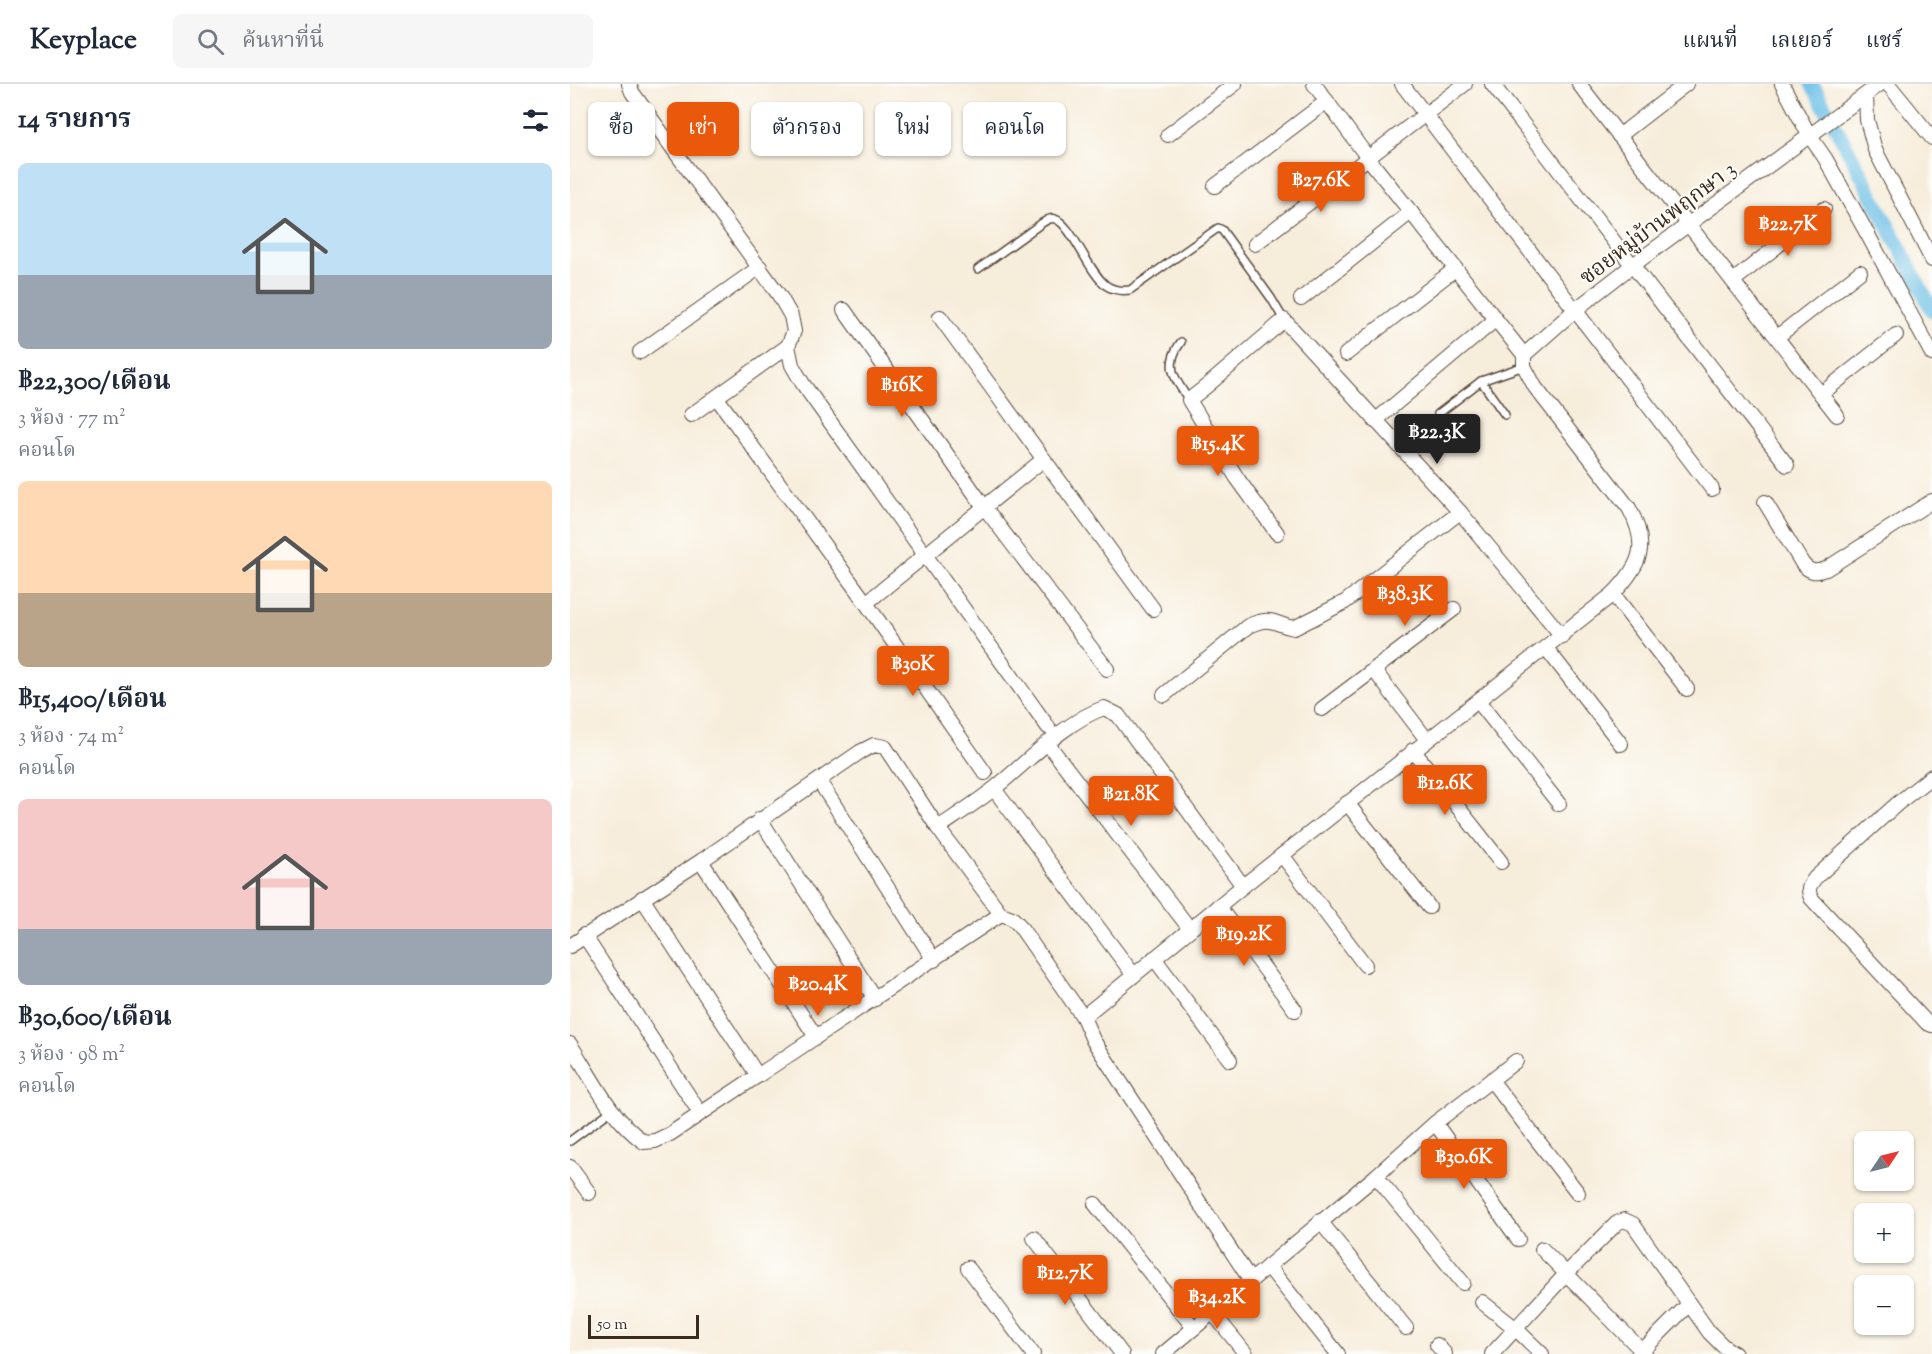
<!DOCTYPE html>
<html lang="th">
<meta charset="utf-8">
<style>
body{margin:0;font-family:"Sorts Mill Goudy","Noto Serif Thai",serif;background:#f6f6f7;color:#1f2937;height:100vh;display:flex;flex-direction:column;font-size:22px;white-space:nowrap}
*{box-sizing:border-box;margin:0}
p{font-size:20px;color:#747a83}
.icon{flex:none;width:33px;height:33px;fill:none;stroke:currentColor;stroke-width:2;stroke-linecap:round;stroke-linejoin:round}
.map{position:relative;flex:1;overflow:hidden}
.sheet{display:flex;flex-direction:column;background:#fff;width:570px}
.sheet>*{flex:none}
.top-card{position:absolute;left:18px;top:18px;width:570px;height:54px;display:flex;gap:12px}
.needle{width:39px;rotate:55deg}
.tools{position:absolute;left:1284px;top:1047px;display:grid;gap:12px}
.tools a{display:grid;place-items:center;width:60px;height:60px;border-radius:9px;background:#fff;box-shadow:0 2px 4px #0004;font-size:30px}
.scale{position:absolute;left:18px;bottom:15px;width:111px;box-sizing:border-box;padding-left:6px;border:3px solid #3b2a1e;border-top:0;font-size:16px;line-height:21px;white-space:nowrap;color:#3b2a1e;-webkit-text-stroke:4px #fdfcf7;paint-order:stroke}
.price{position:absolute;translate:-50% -51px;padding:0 14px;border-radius:6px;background:#ea580c;color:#fff;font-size:20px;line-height:39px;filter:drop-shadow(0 2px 3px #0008)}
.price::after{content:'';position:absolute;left:50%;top:36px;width:18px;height:14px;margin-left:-9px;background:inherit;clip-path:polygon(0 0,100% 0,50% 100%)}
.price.on{background:#222;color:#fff}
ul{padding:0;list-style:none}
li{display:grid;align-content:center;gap:12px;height:318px;padding:0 18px}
li span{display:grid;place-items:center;height:186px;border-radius:9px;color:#555}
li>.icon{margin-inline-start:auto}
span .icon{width:108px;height:108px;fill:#fffc;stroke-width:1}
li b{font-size:26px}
h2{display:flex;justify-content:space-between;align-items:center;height:72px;padding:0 18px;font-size:26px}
.tag{padding:0 21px;border-radius:9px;background:#fff;box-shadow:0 2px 4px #0004;font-size:21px;line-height:54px}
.tag.on{background:#ea580c;color:#fff}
header{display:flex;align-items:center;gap:36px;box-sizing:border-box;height:84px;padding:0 30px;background:#fff;border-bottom:2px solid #e0e1e3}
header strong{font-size:28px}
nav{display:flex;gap:33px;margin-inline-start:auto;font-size:21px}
.search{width:420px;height:54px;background:#f6f6f7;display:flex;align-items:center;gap:15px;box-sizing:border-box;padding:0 21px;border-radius:9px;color:#747a83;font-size:22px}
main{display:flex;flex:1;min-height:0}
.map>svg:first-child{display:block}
</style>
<header>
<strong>Keyplace</strong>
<div class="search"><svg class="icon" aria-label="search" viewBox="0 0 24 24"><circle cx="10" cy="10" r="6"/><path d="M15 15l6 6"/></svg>ค้นหาที่นี่</div>
<nav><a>แผนที่</a><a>เลเยอร์</a><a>แชร์</a></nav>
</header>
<main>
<section class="sheet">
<h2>14 รายการ<svg class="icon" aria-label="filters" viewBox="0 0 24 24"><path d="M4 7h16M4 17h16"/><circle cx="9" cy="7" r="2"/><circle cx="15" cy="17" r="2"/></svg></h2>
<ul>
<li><span style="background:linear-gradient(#bfe0f5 60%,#9aa5b1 0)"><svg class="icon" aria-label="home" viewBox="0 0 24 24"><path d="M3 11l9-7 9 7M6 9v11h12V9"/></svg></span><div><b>฿22,300/เดือน</b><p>3 ห้อง · 77 m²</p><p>คอนโด</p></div></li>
<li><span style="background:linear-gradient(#ffd9b3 60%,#b9a48a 0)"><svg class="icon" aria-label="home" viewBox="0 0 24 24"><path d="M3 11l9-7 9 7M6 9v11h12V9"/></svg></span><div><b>฿15,400/เดือน</b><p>3 ห้อง · 74 m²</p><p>คอนโด</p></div></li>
<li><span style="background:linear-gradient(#f6c9c9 70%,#9aa5b1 0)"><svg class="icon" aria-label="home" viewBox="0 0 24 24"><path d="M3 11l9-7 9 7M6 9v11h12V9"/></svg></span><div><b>฿30,600/เดือน</b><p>3 ห้อง · 98 m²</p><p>คอนโด</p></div></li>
</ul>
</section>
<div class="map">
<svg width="1362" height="1270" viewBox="0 0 1362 1270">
<rect width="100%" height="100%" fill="#fdfcf7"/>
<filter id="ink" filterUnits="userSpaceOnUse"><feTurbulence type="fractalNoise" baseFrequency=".0167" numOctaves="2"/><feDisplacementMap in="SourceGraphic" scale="12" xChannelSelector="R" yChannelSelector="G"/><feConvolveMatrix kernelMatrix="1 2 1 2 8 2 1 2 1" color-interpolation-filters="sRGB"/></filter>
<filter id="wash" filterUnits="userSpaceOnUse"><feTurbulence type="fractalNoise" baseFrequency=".008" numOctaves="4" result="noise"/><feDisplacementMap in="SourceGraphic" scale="24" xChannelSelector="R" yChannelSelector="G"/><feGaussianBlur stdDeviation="1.35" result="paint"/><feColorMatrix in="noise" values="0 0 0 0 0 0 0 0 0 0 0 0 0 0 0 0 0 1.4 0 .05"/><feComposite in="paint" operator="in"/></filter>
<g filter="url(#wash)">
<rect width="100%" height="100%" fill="#f7eddb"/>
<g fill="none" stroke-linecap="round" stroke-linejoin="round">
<polyline stroke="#6abfe7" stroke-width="15" points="1242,0 1282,73 1362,226"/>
</g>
</g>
<g filter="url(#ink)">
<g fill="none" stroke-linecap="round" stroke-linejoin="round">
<defs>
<g id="service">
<path d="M408 185 472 139C476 137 480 133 485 135 502 140 519 190 537 202 545 207 552 207 560 206L648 144 652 146 701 214 714 236"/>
<path d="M611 258C594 281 604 294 619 316"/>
<polyline points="911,297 935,331"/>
<polyline points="868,330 911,297 954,282"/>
<polyline points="0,1057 42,1026"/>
</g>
<g id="minor">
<polyline points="59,0 62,8 209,211 221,232 224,247 218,262 222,281 233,300 478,643"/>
<polyline points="832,0 1142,405"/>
<polyline points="922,0 1217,381"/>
<polyline points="1009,0 1267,331"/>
<polyline points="1212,0 1239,51 1255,74 1298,151 1362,270"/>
<polyline points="1318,0 1362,54"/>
<polyline points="1296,11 1297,36 1305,66 1362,176"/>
<polyline points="598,51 665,0"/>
<polyline points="1049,52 1116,0"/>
<polyline points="645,102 757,17"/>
<polyline points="685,160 895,0"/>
<polyline points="1163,197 1254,125"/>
<polyline points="731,215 841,128"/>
<polyline points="274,226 415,424 537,585"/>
<polyline points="370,233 583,525"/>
<polyline points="1207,253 1290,188"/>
<polyline points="70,268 190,183"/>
<polyline points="776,270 885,185"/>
<polyline points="954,271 1005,226 1063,181 1310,0"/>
<polyline points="1251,310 1326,251"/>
<polyline points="147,314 296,519 415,689"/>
<polyline points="121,331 218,262"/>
<polyline points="805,337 925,236"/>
<path d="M1195 418 1232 479C1239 488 1245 489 1256 485L1362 417"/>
<polyline points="707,449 667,394 619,316 638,301 714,236 890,428 992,552"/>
<polyline points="1043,510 1117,605"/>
<polyline points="296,519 474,375"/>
<polyline points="976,564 1051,660"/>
<polyline points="804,586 857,656"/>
<path d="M594 611 678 542C703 531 702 540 724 544L775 518 890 428"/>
<polyline points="908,617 989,720"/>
<polyline points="752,625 884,525"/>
<polyline points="478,660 620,845"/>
<polyline points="843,666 931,778"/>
<path d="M1362 692 1327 720 1245 794C1239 802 1237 805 1241 814L1357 939 1362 941"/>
<polyline points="249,697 364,876"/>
<polyline points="424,705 563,890"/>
<polyline points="777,719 859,823"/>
<polyline points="190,735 305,915"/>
<path d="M368 744C387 731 407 718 425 704 456 679 497 636 534 624L548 631 673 802"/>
<polyline points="712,771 795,881"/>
<polyline points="131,777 246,953"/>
<polyline points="72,814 188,992"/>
<polyline points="648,822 725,926"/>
<polyline points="14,851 130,1029"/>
<polyline points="0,862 131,777 290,668 304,661 315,663 368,744 431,830 442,834 449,841 513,933 523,956 681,1197"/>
<polyline points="584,874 660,976"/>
<path d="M513 933 673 802 1043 510C1072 480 1079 461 1059 424L965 303 954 282V271L798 74 744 0"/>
<path d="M0 960C22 994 41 1035 74 1058L85 1057 100 1050 431 830"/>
<polyline points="921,996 1008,1109"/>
<polyline points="865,1039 948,1155"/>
<polyline points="0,1083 19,1109"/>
<polyline points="806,1092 893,1199"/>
<polyline points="525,1120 624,1244"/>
<polyline points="750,1137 836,1244"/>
<polyline points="464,1154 552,1270"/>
<polyline points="972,1165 1075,1270"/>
<polyline points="698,1182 768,1270"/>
<polyline points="398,1184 463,1270"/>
<polyline points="912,1218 945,1244 972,1270"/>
<polyline points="643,1229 676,1270"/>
<polyline points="867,1261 875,1270"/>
<polyline points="593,1270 806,1092 865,1039 946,977"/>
<polyline points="922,1270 996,1190 1047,1139 1054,1136 1063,1140 1139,1248 1153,1262 1165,1270"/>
<polyline points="1069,1270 1119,1220"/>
</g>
</defs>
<use href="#service" stroke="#57473a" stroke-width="10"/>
<use href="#minor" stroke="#57473a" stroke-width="16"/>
<use href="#service" stroke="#fff" stroke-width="7"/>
<use href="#minor" stroke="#fff" stroke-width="14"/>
</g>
</g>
<g text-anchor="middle" stroke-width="4.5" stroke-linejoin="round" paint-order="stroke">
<g font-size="22" fill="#3b2a1e" stroke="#fdfcf7">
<text transform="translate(1087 138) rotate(-37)" y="8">ซอยหมู่บ้านพฤกษา 3</text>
</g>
</g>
</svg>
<div class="tools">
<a><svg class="needle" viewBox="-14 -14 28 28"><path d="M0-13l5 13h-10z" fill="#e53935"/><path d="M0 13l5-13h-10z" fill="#747a83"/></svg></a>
<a>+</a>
<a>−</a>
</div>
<div class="scale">50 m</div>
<b class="price" style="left:751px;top:129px">฿27.6K</b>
<b class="price" style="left:1218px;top:173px">฿22.7K</b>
<b class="price" style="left:332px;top:334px">฿16K</b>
<b class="price on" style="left:867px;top:381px">฿22.3K</b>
<b class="price" style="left:648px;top:393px">฿15.4K</b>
<b class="price" style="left:835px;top:543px">฿38.3K</b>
<b class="price" style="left:343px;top:613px">฿30K</b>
<b class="price" style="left:875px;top:732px">฿12.6K</b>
<b class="price" style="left:561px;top:743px">฿21.8K</b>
<b class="price" style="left:674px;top:883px">฿19.2K</b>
<b class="price" style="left:248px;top:933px">฿20.4K</b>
<b class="price" style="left:894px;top:1106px">฿30.6K</b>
<b class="price" style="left:495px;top:1222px">฿12.7K</b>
<b class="price" style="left:647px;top:1246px">฿34.2K</b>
<div class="top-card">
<a class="tag">ซื้อ</a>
<a class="tag on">เช่า</a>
<a class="tag">ตัวกรอง</a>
<a class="tag">ใหม่</a>
<a class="tag">คอนโด</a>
</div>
</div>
</main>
